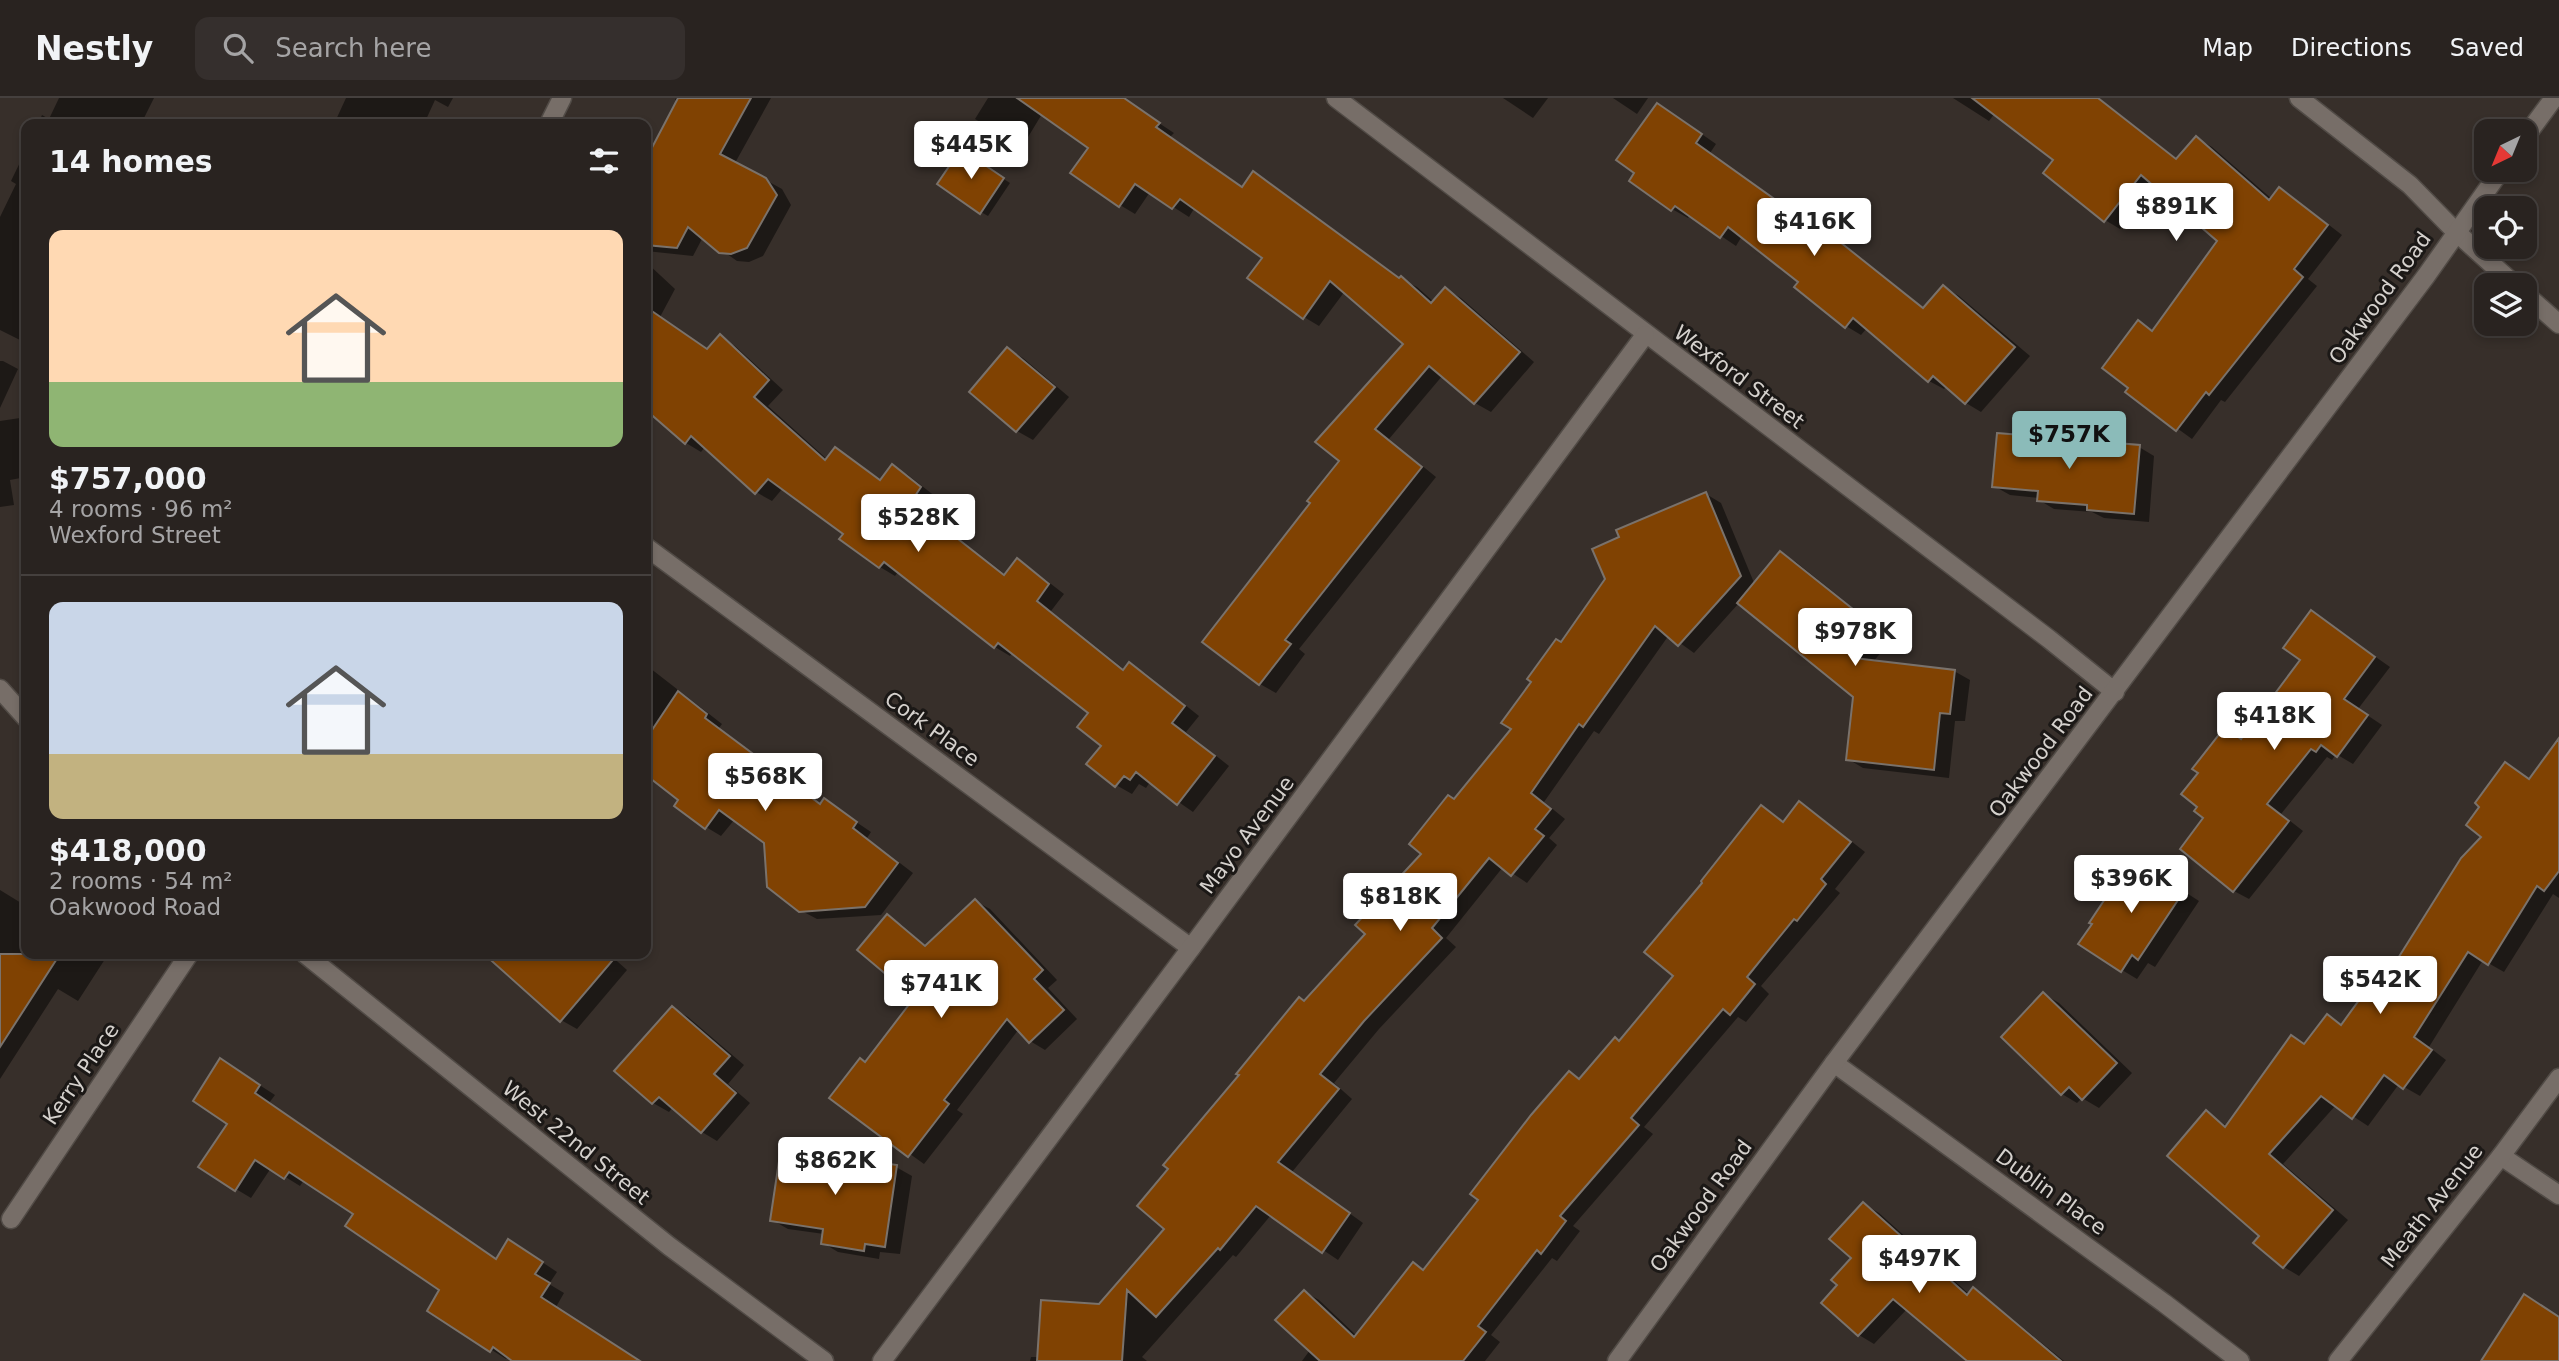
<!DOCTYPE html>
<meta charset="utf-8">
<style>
body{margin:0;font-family:"DejaVu Sans",sans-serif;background:#352f2d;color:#f1f3f6;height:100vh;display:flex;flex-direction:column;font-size:26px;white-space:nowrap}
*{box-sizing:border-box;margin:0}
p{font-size:23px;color:#a5a4a5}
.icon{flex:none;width:38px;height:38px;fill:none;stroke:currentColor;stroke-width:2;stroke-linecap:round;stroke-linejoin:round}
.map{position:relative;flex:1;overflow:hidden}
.details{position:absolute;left:21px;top:21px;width:630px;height:840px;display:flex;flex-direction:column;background:#292320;border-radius:14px;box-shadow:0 4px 10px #0003,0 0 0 2px #45403e}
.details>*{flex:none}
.needle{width:46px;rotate:223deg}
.buttons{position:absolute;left:2474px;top:21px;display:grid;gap:14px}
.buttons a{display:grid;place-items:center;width:63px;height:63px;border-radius:14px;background:#292320;box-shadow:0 4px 10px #0003,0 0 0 2px #45403e;font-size:35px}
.price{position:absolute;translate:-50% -60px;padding:0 16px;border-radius:7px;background:#fff;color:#222;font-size:23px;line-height:46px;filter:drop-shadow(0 2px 4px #0008)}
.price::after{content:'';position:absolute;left:50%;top:42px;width:21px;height:16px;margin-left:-10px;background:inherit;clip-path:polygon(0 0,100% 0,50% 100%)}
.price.active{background:#8bbbb9;color:#111}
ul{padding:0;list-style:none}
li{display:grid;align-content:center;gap:14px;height:371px;padding:0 28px}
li+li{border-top:2px solid #45403e}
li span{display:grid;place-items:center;height:217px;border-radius:14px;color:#555}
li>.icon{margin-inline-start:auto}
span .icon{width:126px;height:126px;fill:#fffc;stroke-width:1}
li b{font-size:30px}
h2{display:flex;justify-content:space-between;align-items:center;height:84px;padding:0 28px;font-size:30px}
header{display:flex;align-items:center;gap:42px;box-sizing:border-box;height:98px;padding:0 35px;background:#292320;border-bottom:2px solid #45403e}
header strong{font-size:33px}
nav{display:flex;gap:38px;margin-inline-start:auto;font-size:24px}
.search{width:490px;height:63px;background:#352f2d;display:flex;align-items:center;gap:18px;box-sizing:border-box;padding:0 24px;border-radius:14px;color:#a5a4a5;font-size:26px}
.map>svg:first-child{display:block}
</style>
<header>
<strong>Nestly</strong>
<div class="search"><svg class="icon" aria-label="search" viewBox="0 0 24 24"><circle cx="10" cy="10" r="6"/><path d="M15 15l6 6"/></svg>Search here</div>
<nav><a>Map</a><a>Directions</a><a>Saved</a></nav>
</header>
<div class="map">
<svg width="2559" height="1263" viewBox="0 0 2559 1263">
<rect width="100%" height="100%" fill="#372f2a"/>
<g fill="#0007">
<polygon points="59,0 154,0 141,26 38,26 42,17 49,21"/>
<polygon points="346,0 453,0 448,9 435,2 424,26 334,26"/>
<polygon points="676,0 771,0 735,65 782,91 791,107 763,158 749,164 737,163 703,139 693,158 646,153 646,65 678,4 675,2"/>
<polygon points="988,0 1121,0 1174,35 1170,39 1243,90 1254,75 1269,84 1401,181 1417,189 1434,204 1445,191 1461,200 1534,264 1491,314 1475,305 1443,277 1389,341 1436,379 1299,551 1305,556 1276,595 1260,586 1205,543 1312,405 1342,363 1405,246 1345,193 1319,228 1304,219 1264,160 1195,109 1189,119 1150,94 1135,116 1120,107 1091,50 1042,16 1022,49 975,21"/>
<polygon points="1503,0 1548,0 1533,20"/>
<polygon points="1613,0 1648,0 1637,16"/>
<polygon points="1953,0 2099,0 2178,62 2197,40 2212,49 2272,101 2280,91 2294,100 2342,137 2308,181 2317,188 2225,304 2221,302 2192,341 2127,294 2130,289 2138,224 2154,234 2220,143 2155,87 2120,131 2105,122 2055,62 1995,15 1989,23"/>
<polygon points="1673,16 1716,46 1710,55 1789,111 1792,107 1807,116 1925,211 1944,189 1959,198 2030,258 1981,314 1966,305 1947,288 1944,291 1929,283 1867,230 1861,237 1846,228 1800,184 1742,138 1736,148 1690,117 1688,120 1672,111"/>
<polygon points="26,52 26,245 0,232 0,119 16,86 11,83"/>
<polygon points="968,58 1010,85 988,118 981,114"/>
<polygon points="646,164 675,191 660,219 708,252 720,239 735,248 783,292 768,308 828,362 836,351 882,382 893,368 908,377 936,399 925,414 1006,477 1017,463 1033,472 1064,496 1051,513 1125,572 1129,566 1145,575 1199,618 1186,634 1229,668 1193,714 1150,684 1146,690 1139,686 1132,696 1116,687 1091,615 1013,554 1010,558 995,549 899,473 895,478 880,469 845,435 783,390 772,403 756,394 705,349 701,354 686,345 646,309"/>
<polygon points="1007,251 1023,260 1069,299 1033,342 1017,333 971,293"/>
<polygon points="0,263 3,263 18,271 0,310"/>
<polygon points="20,320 26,324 26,379 10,382 14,407 0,409 0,323"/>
<polygon points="2139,349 2154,358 2149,424 2104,420 2092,414 2054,411 2039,402 2039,400 2010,397 1994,388"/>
<polygon points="1706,396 1721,405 1755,487 1780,455 1796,464 1892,541 1873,564 1954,573 1970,582 1965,623 1955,623 1949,680 1863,670 1848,661 1855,598 1739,505 1694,555 1669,537 1599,636 1594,633 1544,704 1565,721 1549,740 1557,747 1527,785 1503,769 1446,840 1456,849 1379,931 1334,985 1352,1001 1292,1074 1363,1125 1338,1162 1271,1117 1236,1159 1233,1157 1142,1259 1147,1263 1030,1263 1031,1259 1039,1259 1099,1208 1166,1130 1305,904 1367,835 1424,756 1454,703 1513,631 1562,546"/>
<polygon points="2312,514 2390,569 2358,611 2382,627 2353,666 2336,656 2332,662 2327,659 2281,716 2303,733 2249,801 2234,793 2206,720 2201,675 2225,631 2243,642 2302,562"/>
<polygon points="646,567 722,626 719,630 822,707 825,703 871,734 867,740 913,775 881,817 817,821 800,812 766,744 735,721 721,738 706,729 681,701 646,675"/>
<polygon points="2559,665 2559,800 2553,796 2504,874 2483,862 2429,949 2446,962 2420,998 2399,986 2368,1028 2336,1007 2283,1066 2348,1122 2299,1178 2284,1169 2262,1138 2206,1015 2227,1028 2306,948 2327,919 2343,928 2374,901 2483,739 2481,709 2506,666 2530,682"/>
<polygon points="1800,706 1814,714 1865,754 1835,791 1840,795 1761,888 1769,896 1746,924 1738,919 1644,1029 1653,1036 1573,1128 1580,1133 1557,1163 1552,1160 1491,1237 1500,1244 1485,1263 1302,1263 1310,1252 1305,1194 1319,1202 1357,1238 1425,1173 1480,1102 1569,975 1580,982 1620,944 1675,878 1705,784 1761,709 1785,724"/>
<polygon points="2149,771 2199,803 2155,869 2148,865 2137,881 2122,872"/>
<polygon points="0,792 26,808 26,856 103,856 107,858 78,903 58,891 0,981"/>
<polygon points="975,803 990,811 1057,882 1048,890 1077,921 1045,952 1030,943 1019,931 957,1012 963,1016 924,1066 832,1000 866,965 917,900 887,819 902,827 927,849"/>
<polygon points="486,856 609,856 627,872 577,931 561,922"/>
<polygon points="2044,896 2059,905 2132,975 2099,1010 2082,1000 2077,1005 2062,996"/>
<polygon points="672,910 688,919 744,967 728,986 750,1005 717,1043 702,1034 673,1009 669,1014 653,1005 617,973"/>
<polygon points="236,972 275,997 269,1005 497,1162 524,1152 557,1174 549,1186 564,1195 556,1209 639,1263 518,1263 509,1258 506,1261 429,1212 442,1192 356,1115 304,1082 300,1088 271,1070 251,1100 236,1091 229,1025"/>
<polygon points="896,1069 912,1078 900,1156 880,1154 879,1161 838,1154 823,1145 824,1136 788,1131 772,1122"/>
<polygon points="1864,1106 1879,1115 1969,1196 1973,1192 1988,1201 2064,1263 1970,1263 1907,1211 1874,1246 1859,1237 1839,1187 1853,1160"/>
</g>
<g fill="#804202" stroke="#7a726b" stroke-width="2">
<polygon points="678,0 751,0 720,56 766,80 777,97 747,150 731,156 719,155 688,129 677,150 646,147 646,61"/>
<polygon points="1017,0 1124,0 1160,25 1156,29 1242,89 1253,73 1399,180 1401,178 1431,205 1445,189 1520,254 1474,306 1429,268 1375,331 1422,369 1285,542 1291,546 1259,587 1202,544 1310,405 1307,403 1339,363 1315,344 1403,246 1330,183 1303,221 1247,180 1262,160 1180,101 1172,111 1135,86 1119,109 1070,75 1088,50"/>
<polygon points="1972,0 2098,0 2176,61 2196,38 2269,102 2279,89 2328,127 2294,171 2303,179 2209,297 2206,294 2176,333 2125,294 2128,290 2102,270 2138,222 2152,233 2217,143 2141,77 2104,124 2043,75 2053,62"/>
<polygon points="1657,5 1702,36 1696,45 1787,110 1791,105 1923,210 1943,187 2015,249 1965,306 1933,278 1928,284 1853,220 1845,230 1794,189 1798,184 1728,129 1720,140 1675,108 1671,113 1629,83 1634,75 1616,62"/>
<polygon points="961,51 1004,80 980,116 937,86"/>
<polygon points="646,209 707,251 720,236 769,282 754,299 825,362 835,349 880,382 892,366 921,389 911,404 1004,477 1017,460 1049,486 1037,503 1123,572 1129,564 1185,608 1172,625 1215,658 1177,707 1136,674 1130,682 1124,678 1115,689 1086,666 1101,648 1077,629 1088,615 998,545 994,550 884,464 879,470 839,441 843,436 768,381 755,396 691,338 685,346 646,312"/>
<polygon points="1007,249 1055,289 1016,334 969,294"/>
<polygon points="1997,335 2140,347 2134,416 2087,412 2087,407 2037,403 2038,393 1992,389"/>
<polygon points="1706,394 1741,478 1678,548 1655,528 1583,629 1579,626 1531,695 1551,711 1535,731 1544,738 1511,778 1489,760 1432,830 1442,840 1364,923 1320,976 1339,991 1278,1064 1350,1115 1322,1155 1256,1108 1220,1152 1218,1150 1156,1219 1127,1192 1122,1263 1037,1263 1041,1202 1099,1206 1164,1131 1137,1108 1168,1071 1163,1067 1239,977 1236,976 1299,899 1304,903 1365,836 1355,827 1421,756 1409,746 1448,697 1454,701 1511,631 1501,625 1531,584 1527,581 1556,541 1561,544 1605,481 1592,451 1619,439 1616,432"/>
<polygon points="1780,453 1878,531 1854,560 1955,572 1950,616 1940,615 1934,672 1846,662 1853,599 1737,505"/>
<polygon points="2311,512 2375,559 2344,601 2368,617 2337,659 2321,647 2316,654 2311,651 2267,706 2289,723 2233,794 2180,751 2203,720 2194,713 2197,709 2181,696 2198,675 2192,671 2225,629 2241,641 2300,562 2283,550"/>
<polygon points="678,593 707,616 705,620 820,706 824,700 857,724 853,730 898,765 865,809 799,814 767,789 764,745 719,712 705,731 674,708 678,702 646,677 646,641"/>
<polygon points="2559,640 2559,773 2544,793 2537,788 2488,867 2468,854 2414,939 2432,952 2403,991 2384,977 2352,1021 2321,998 2269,1056 2333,1112 2283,1170 2253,1145 2259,1138 2167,1058 2206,1012 2225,1029 2291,937 2304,946 2327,916 2341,927 2365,894 2373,900 2461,760 2481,739 2466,727 2479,709 2475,705 2505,664 2529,681"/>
<polygon points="1799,703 1851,744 1821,781 1826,786 1797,823 1794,821 1747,879 1755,886 1730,917 1723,911 1631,1020 1639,1027 1560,1118 1566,1123 1541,1156 1537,1152 1478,1228 1486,1234 1463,1263 1320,1263 1275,1222 1304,1192 1354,1239 1413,1164 1423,1172 1478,1102 1470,1096 1531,1017 1569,973 1579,981 1615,939 1619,943 1673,878 1644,854 1702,785 1701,783 1761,707 1783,724"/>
<polygon points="2133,759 2184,793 2138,862 2132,857 2121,874 2078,846 2092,826 2089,825"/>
<polygon points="975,801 1043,872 1034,881 1064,912 1029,945 1007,921 944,1002 949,1006 908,1059 829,1000 860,960 865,964 914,900 857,852 887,816 925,848"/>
<polygon points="0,856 60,856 0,949"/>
<polygon points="484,856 618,856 560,924"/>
<polygon points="2043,894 2117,965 2082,1002 2069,989 2061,997 2001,939"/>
<polygon points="672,908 730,958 714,976 736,995 701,1035 659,999 652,1006 614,973"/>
<polygon points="220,960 260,987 255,995 496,1161 508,1141 543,1164 535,1176 550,1185 541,1199 640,1263 512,1263 493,1249 490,1254 427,1213 439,1192 345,1128 353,1116 289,1074 284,1081 255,1062 235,1093 198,1069 227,1026 193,1003"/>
<polygon points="781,1050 897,1067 885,1149 865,1146 864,1153 821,1146 823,1131 770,1123"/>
<polygon points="1863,1104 1967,1197 1973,1189 2061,1263 1967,1263 1893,1201 1858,1238 1821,1205 1837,1187 1831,1182 1851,1160 1829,1141"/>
<polygon points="2524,1196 2559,1219 2559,1263 2481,1263"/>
</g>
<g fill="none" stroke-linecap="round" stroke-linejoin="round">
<defs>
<g id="minor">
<polyline points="1336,0 2049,541 2115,594"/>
<polyline points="2299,0 2410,87 2455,133 2515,187"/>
<polyline points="549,26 562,0"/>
<polyline points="2525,196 2559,226"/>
<polyline points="646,449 1191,850"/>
<polyline points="0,591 26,620"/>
<polyline points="305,856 669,1148 824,1263"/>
<polyline points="1834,965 2164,1205 2240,1263"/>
<polyline points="2501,1058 2559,1097"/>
<polyline points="11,1121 189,856"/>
<polyline points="882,1263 1191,850 1645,237"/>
<polyline points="2338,1263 2501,1058 2559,980"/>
</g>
<g id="secondary">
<polyline points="2525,39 2554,0"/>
<polyline points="1617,1263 1834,965 2426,178 2501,72"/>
</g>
</defs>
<use href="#minor" stroke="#514b46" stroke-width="21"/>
<use href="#secondary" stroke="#514b46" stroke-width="21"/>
<use href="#minor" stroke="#776e68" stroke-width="18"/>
<use href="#secondary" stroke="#776e68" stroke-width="18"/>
</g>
<g text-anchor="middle" stroke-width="6" stroke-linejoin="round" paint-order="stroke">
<g font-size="21" fill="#d5d1cd" stroke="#1b1816">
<text transform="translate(2380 200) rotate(-54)" y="7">Oakwood Road</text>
<text transform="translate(1739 279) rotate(37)" y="7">Wexford Street</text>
<text transform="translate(932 631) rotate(36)" y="7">Cork Place</text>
<text transform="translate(2041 654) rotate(-53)" y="7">Oakwood Road</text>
<text transform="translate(1247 737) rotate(-53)" y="7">Mayo Avenue</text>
<text transform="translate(81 976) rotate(-56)" y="7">Kerry Place</text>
<text transform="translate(576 1045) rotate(39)" y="7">West 22nd Street</text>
<text transform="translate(2051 1094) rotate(36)" y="7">Dublin Place</text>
<text transform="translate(1701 1108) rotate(-54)" y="7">Oakwood Road</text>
<text transform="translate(2432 1108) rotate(-52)" y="7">Meath Avenue</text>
</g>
</g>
</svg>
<div class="buttons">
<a><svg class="needle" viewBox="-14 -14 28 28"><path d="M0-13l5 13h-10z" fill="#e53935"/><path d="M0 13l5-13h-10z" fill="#a5a4a5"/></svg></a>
<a><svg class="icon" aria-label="locate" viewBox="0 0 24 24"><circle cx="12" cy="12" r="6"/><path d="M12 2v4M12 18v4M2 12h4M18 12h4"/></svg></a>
<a><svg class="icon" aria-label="layers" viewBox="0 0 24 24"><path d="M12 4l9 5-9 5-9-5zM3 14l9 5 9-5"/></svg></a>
</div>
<b class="price" style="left:971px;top:83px">$445K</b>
<b class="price" style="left:2176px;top:145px">$891K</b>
<b class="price" style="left:1814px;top:160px">$416K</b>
<b class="price active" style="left:2069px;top:373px">$757K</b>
<b class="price" style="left:918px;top:456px">$528K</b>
<b class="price" style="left:1855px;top:570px">$978K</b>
<b class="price" style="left:2274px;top:654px">$418K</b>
<b class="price" style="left:765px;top:715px">$568K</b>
<b class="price" style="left:2131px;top:817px">$396K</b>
<b class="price" style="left:1400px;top:835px">$818K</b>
<b class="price" style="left:2380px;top:918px">$542K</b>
<b class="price" style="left:941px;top:922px">$741K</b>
<b class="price" style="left:835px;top:1099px">$862K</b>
<b class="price" style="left:1919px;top:1197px">$497K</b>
<section class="details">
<h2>14 homes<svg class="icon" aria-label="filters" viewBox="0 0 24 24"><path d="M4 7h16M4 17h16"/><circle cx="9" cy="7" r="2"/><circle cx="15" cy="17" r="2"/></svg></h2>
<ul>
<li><span style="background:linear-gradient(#ffd9b3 70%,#8fb573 0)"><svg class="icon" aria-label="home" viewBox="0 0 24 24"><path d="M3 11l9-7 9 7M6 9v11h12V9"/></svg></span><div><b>$757,000</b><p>4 rooms · 96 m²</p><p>Wexford Street</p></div></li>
<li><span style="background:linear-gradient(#c9d6e8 70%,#c2b280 0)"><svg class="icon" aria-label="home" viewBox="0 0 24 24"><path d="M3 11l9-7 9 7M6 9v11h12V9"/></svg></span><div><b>$418,000</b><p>2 rooms · 54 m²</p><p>Oakwood Road</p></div></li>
</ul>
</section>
</div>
